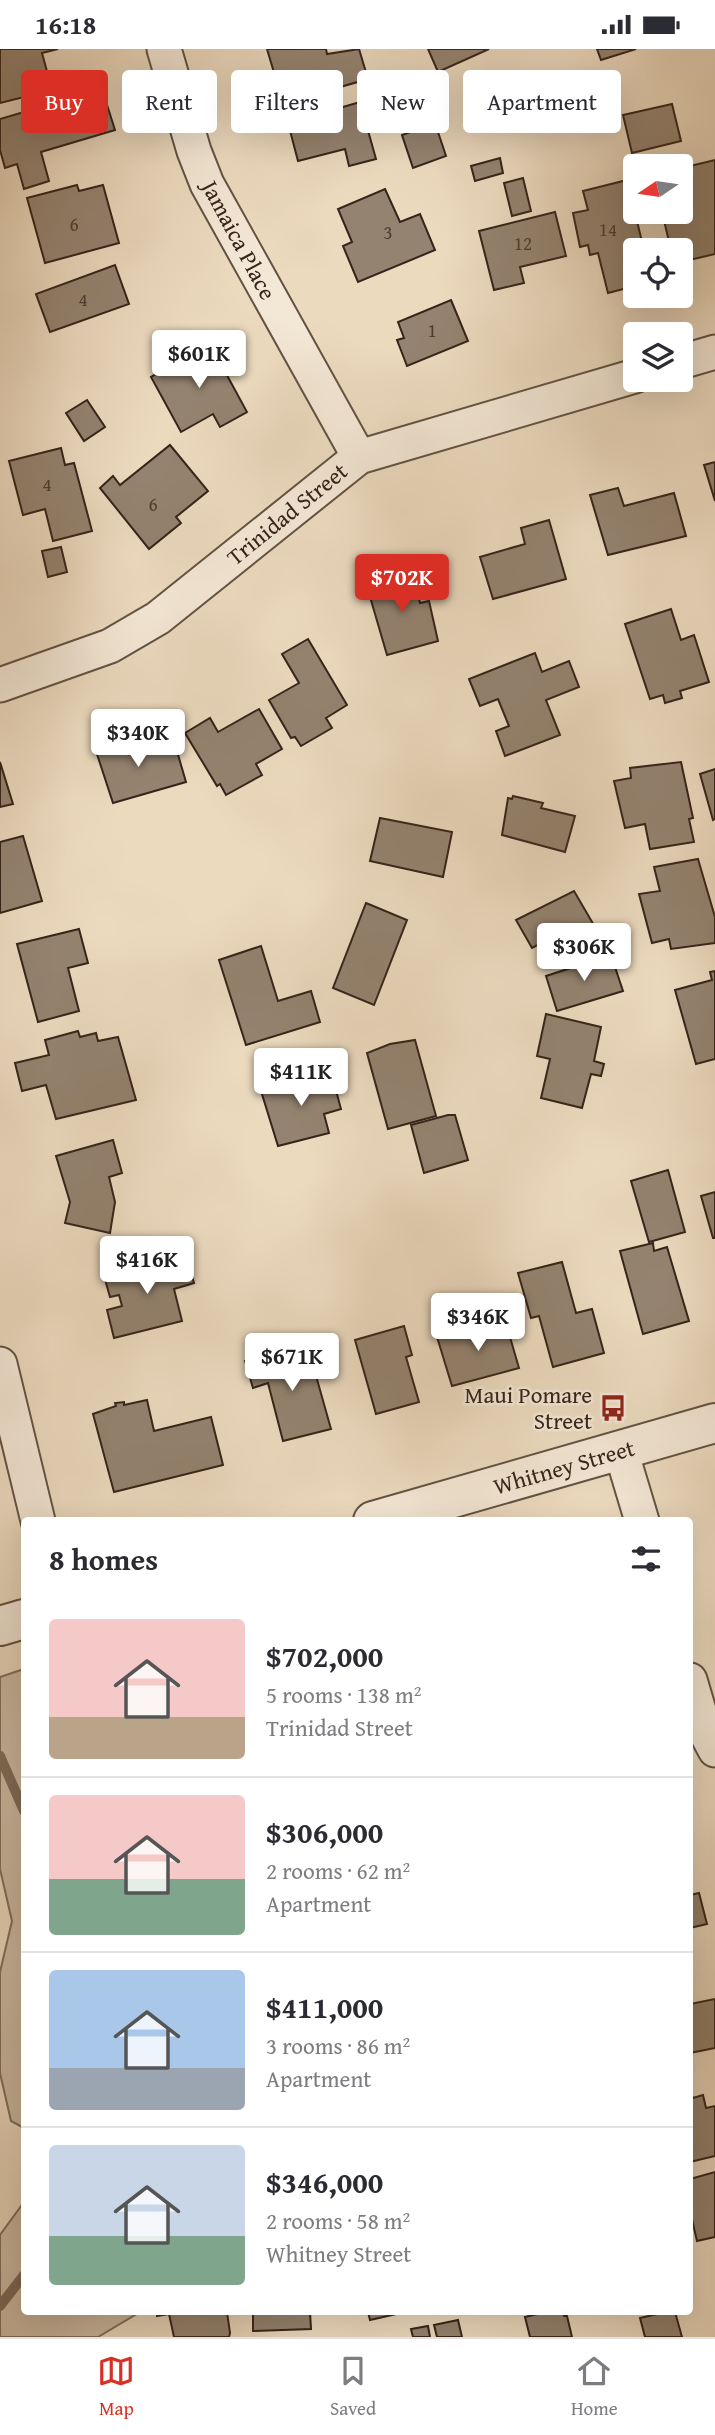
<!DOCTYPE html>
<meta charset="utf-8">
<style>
body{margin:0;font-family:"Gentium Book Plus",serif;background:#f7f7f7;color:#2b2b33;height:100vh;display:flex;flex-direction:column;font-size:26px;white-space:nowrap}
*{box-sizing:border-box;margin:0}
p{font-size:23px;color:#7c7c81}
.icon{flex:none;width:38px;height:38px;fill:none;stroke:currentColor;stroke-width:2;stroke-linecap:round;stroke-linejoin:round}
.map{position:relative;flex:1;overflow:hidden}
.panel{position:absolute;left:21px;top:1468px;width:672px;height:798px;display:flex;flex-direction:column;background:#fff;border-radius:7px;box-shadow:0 7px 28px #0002}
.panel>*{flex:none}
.banner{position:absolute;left:21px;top:21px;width:674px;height:63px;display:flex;gap:14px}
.needle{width:46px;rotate:257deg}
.controls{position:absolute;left:623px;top:105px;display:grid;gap:14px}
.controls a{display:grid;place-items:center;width:70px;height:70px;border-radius:7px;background:#fff;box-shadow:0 7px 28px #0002;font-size:35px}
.price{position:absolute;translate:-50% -60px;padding:0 16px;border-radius:7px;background:#fff;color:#222;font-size:23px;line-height:46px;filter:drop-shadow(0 2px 4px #0008)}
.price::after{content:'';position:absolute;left:50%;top:42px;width:21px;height:16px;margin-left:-10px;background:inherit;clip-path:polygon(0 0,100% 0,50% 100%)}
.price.current{background:#d93025;color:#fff}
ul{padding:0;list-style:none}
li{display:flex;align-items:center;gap:21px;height:175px;padding:0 28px}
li+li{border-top:2px solid #e1e1e2}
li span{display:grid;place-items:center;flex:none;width:196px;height:140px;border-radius:7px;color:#555}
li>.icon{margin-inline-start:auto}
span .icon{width:84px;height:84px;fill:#fffc;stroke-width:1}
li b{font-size:30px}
h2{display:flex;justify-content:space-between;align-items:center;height:84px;padding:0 28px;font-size:30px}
.tag{padding:0 24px;border-radius:7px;background:#fff;box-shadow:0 7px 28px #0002;font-size:24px;line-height:63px}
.tag.current{background:#d93025;color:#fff}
.status{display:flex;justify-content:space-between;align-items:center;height:49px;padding:0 35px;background:#fff;direction:ltr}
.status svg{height:19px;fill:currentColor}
.dock{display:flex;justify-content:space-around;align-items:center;height:98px;border-top:2px solid #e1e1e2;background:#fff;font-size:19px;color:#7c7c81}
.dock a{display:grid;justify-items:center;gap:4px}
.dock .current{color:#d93025}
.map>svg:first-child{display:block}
</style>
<div class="status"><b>16:18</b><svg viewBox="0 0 49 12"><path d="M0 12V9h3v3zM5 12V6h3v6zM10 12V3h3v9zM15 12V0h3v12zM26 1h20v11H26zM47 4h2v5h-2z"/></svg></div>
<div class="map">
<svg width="715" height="2288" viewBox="0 0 715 2288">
<rect width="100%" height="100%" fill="#ecdabf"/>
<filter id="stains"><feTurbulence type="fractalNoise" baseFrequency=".00286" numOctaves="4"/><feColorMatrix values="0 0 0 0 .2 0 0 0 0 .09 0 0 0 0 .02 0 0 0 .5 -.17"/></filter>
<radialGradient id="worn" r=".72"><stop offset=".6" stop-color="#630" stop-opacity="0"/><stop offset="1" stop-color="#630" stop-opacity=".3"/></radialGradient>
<g fill="#cdbba3" stroke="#81705e" stroke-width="2">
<polygon points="24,1620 24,2079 11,2072 0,2024 0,1923 12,1872 0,1820 0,1628"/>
<polygon points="24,2153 24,2263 140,2263 98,2288 0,2288 0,2186"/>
</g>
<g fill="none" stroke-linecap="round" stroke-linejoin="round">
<g stroke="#7e6c5b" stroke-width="10">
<polyline points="0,1707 24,1762"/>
<polyline points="0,2257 24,2226"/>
</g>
</g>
<g fill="#948370" stroke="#35241a" stroke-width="2">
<polygon points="0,0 58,0 42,4 52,41 0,54"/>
<polygon points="267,0 326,0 327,5 359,0 368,30 299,50 303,63 267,73 257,39 271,35 269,29 275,27"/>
<polygon points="428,0 489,0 438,23"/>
<polygon points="597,0 636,0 601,11"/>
<polygon points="102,40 115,81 41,103 49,132 24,140 17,115 5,119 0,101 0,70"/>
<polygon points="360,53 376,110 349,117 345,100 298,112 288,74"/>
<polygon points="672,55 681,92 632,104 623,66"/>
<polygon points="435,74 446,107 413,119 402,86"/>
<polygon points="500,109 503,124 475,132 471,117"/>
<polygon points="715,111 715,205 681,213 681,201 671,201 662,163 681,163 681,133 690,131 686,118"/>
<polygon points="523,129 531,162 512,167 504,134"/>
<polygon points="627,131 644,201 635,201 635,237 608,244 598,204 590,206 588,196 580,198 573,164 588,161 583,142"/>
<polygon points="77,136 79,142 103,136 119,194 45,214 27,149"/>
<polygon points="385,140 400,173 420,165 435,201 358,233 343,197 352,193 338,160"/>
<polygon points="555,163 566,207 520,218 524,234 494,241 479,182"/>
<polygon points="115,216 129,255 50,283 36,245"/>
<polygon points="451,251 468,292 407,317 397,291 404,289 398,273"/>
<polygon points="210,295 247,363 220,378 213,365 181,383 151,328"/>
<polygon points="87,351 105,378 84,392 66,364"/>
<polygon points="170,396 208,442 176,468 181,474 149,500 100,439 113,427 120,436"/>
<polygon points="61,399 65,416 74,414 92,482 53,492 45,460 23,466 9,412"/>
<polygon points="715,413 715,452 704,416"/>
<polygon points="618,439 624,457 674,444 686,487 608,506 590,446"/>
<polygon points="549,471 566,530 493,550 480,508 525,495 521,479"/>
<polygon points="61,498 67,523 48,528 42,502"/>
<polygon points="412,522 420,554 429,552 438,592 387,606 366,534"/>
<polygon points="671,560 681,591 694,586 709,633 680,642 682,649 665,654 663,646 650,650 625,575"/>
<polygon points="308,590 347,656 326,669 332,679 301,697 295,688 291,689 269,651 299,634 282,605"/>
<polygon points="535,604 542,623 569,612 579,638 546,651 560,686 505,707 496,682 509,677 498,650 480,657 469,630"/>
<polygon points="259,660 282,700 256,715 262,726 226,746 220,735 217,737 185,684 210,669 218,683"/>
<polygon points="123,687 129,705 174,692 186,733 113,754 94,696"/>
<polygon points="0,713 13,755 0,758"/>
<polygon points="681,713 693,769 689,770 694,793 650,800 645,775 625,779 614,732 631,729 630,719"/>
<polygon points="715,720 715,770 713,771 700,725"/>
<polygon points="513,747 543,754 541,759 575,767 565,803 502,786 508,749 512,750"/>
<polygon points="380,769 452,783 443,828 370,812"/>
<polygon points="23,787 42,852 0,864 0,793"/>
<polygon points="698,810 715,868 715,894 671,900 669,890 652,894 639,845 660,842 654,818"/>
<polygon points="574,842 595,878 567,893 562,883 532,899 516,871"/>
<polygon points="366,854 407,871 374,956 333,939"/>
<polygon points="79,880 88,914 68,919 79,962 38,973 17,895"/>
<polygon points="261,897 278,952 311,942 320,973 246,996 219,911"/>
<polygon points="611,906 623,942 557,962 546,927"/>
<polygon points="715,922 715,1010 696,1015 675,941 712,931 710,923"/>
<polygon points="546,965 601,978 594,1012 604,1015 601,1027 591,1025 582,1059 541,1049 550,1010 537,1007"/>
<polygon points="78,982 80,988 96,984 98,992 118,988 136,1051 56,1070 46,1036 22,1042 15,1014 49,1006 45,991"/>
<polygon points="415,991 436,1067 388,1080 367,1004 390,995"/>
<polygon points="331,1023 341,1060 324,1065 329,1084 278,1097 261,1042"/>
<polygon points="448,1066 455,1066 468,1111 424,1124 411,1076"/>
<polygon points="113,1091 122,1124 109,1128 115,1153 110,1184 65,1174 70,1153 56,1107"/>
<polygon points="668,1121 685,1183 649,1193 631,1132"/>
<polygon points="715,1143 715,1189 713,1189 701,1147"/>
<polygon points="653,1194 654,1202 667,1198 689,1272 643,1285 620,1202"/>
<polygon points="187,1209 194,1234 174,1240 182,1272 114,1289 107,1261 122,1257 119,1246 110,1248 104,1227 166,1211 167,1214"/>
<polygon points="562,1213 576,1264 592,1260 604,1304 553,1318 539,1267 531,1269 518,1224"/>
<polygon points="505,1271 519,1319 452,1337 437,1288"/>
<polygon points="404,1277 412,1306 406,1308 419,1353 376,1365 355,1291"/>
<polygon points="294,1300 313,1316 331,1380 283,1392 268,1334 253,1339 245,1312"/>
<polygon points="147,1351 154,1382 211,1368 223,1416 114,1443 93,1365 116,1357 115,1354 124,1353 124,1356"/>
<polygon points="699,1844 707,1875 690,1879 690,1846"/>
<polygon points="715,1950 715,1999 690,2004 690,1955"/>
<polygon points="690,2042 693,2049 703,2046 706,2059 715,2057 715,2107 690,2113"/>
<polygon points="715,2123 715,2188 697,2192 690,2162 690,2130"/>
<polygon points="157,2263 227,2263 230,2284 229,2288 174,2288 169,2265 157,2267"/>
<polygon points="253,2263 310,2263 311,2280 253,2282"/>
<polygon points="368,2263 405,2263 370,2271"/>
<polygon points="546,2263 563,2263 564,2267 567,2267 572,2288 530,2288 525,2268"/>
<polygon points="666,2263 675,2263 682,2288 645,2288 640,2269"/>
<polygon points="458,2271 462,2288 437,2288 434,2276"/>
<polygon points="428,2277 430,2288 413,2288 411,2280"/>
</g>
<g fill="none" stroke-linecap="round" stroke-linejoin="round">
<defs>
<g id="minor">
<polyline points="164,0 194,102 207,135 359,408"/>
<polyline points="681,313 715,303"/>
<polyline points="0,636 110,597 158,569 359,408 635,327"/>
<polyline points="0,1315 38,1472"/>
<polyline points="621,1402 642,1472"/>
<polyline points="690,1631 705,1682 715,1701"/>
</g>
<g id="tertiary">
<polyline points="373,1472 715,1374"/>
<polyline points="0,1577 24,1570"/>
</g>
</defs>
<use href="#minor" stroke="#635243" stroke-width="37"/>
<use href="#tertiary" stroke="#635243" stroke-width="42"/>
<use href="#minor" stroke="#f3e7d5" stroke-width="33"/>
<use href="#tertiary" stroke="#f3e7d5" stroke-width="38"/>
</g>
<defs>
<symbol id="bus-bare" viewBox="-9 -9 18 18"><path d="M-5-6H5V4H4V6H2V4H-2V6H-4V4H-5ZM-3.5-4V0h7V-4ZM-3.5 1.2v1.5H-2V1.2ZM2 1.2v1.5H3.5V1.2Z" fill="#8f2418" stroke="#f3e7d5" stroke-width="2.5" paint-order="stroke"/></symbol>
</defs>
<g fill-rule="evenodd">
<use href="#bus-bare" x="594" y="1340" width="38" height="38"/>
</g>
<g text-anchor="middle" stroke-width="5" stroke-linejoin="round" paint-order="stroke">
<g font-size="19" fill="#4d3c30">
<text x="74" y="182">6</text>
<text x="608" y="187">14</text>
<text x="388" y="190">3</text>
<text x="523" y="201">12</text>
<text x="83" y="257">4</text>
<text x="432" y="288">1</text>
<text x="47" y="442">4</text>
<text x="153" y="462">6</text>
</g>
<g font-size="23" fill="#35241a" stroke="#f3e7d5">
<text transform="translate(239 191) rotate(62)" y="8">Jamaica Place</text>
<text transform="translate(287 465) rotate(-39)" y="8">Trinidad Street</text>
<text transform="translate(564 1418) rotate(-16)" y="8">Whitney Street</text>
</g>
<g font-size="23" fill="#35241a" stroke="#f3e7d5" text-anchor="end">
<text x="592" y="1354">Maui Pomare<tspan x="592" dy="26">Street</tspan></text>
</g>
</g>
<rect width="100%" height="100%" filter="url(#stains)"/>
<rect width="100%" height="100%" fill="url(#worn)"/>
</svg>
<div class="controls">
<a><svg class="needle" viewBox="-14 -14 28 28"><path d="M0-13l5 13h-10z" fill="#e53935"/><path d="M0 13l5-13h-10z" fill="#7c7c81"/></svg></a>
<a><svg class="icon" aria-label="locate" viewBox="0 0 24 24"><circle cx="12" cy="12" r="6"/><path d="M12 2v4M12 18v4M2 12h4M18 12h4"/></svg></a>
<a><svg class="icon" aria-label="layers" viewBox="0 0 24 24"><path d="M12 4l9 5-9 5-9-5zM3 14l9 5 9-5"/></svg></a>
</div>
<b class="price" style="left:199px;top:341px">$601K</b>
<b class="price current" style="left:402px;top:565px">$702K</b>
<b class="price" style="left:138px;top:720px">$340K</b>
<b class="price" style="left:584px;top:934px">$306K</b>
<b class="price" style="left:301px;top:1059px">$411K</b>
<b class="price" style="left:147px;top:1247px">$416K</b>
<b class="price" style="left:478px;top:1304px">$346K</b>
<b class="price" style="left:292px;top:1344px">$671K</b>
<div class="banner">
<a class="tag current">Buy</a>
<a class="tag">Rent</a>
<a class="tag">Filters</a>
<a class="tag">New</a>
<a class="tag">Apartment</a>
</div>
<section class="panel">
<h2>8 homes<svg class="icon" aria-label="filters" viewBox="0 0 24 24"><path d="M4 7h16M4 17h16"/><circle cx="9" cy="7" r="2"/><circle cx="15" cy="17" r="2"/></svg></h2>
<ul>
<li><span style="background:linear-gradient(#f6c9c9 70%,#b9a48a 0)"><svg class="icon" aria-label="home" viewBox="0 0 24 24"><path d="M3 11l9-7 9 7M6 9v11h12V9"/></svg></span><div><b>$702,000</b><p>5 rooms · 138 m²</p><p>Trinidad Street</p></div></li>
<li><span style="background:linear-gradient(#f6c9c9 60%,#7fa58c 0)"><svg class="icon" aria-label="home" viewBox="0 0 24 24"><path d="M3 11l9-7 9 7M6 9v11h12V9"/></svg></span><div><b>$306,000</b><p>2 rooms · 62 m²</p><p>Apartment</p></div></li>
<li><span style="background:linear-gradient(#a9c7e8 70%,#9aa5b1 0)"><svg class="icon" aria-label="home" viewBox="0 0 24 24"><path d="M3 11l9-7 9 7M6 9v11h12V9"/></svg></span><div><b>$411,000</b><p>3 rooms · 86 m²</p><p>Apartment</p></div></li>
<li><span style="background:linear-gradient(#c9d6e8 65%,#7fa58c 0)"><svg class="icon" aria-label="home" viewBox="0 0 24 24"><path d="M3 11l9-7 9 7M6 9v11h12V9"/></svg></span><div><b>$346,000</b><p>2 rooms · 58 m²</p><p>Whitney Street</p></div></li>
</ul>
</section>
</div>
<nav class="dock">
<a class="current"><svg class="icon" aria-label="map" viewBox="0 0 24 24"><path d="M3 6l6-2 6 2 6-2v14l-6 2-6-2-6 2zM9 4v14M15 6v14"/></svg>Map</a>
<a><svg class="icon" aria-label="saved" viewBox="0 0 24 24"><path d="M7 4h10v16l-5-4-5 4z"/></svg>Saved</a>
<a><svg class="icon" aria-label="home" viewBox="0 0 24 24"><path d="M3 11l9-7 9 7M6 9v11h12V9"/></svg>Home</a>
</nav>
